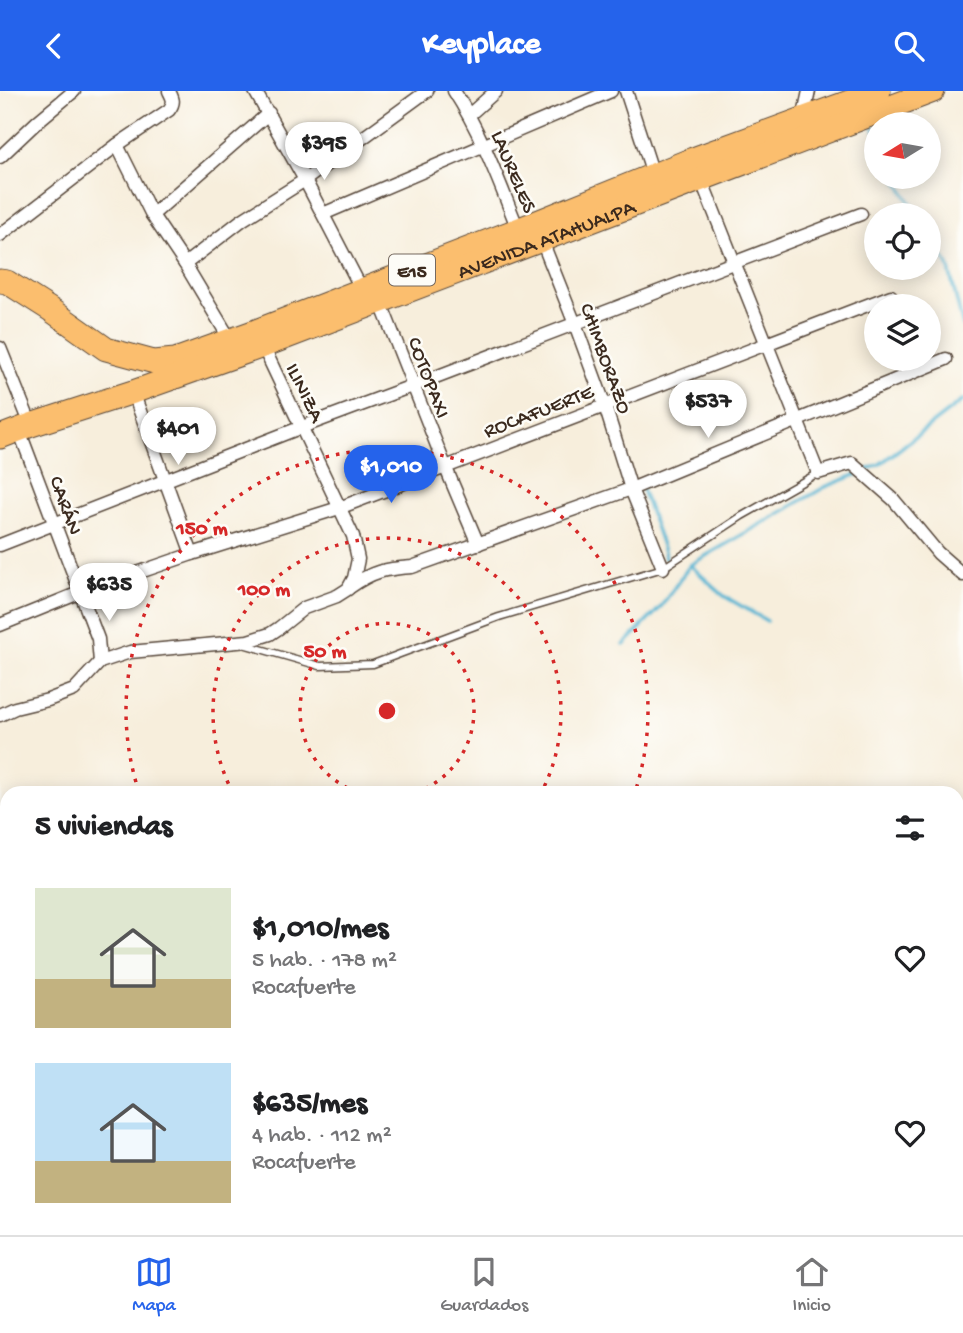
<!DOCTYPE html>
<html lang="es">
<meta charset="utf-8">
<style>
body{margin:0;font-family:"Gochi Hand",sans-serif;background:#f2f2f2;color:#202124;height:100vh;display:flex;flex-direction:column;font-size:26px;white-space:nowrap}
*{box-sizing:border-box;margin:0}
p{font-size:23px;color:#757577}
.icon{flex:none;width:38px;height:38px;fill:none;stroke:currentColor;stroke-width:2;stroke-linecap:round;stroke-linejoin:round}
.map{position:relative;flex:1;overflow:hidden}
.sheet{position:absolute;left:0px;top:695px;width:964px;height:450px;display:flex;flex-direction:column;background:#fff;border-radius:21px 21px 0 0;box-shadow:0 4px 18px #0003}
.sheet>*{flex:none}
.needle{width:46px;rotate:259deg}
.buttons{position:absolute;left:864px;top:21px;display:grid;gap:14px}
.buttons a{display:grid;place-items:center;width:77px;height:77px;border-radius:50%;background:#fff;box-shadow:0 4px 18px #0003;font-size:35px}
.price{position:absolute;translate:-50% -60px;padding:0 16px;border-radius:24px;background:#fff;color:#222;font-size:23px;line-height:46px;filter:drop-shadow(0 2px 4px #0008)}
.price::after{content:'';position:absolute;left:50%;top:42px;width:21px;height:16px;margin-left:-10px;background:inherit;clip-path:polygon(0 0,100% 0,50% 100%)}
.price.on{background:#2563eb;color:#fff}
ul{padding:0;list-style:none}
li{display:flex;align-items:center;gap:21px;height:175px;padding:0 35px}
li span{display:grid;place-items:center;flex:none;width:196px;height:140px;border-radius:0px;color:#555}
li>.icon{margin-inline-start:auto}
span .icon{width:84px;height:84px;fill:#fffc;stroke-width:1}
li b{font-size:30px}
h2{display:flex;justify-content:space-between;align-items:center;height:84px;padding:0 35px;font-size:30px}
header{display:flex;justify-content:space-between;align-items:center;height:91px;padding:0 35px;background:#2563eb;color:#fff;font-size:32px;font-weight:700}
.dock{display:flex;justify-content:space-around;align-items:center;height:98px;border-top:2px solid #e0e0e0;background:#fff;font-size:19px;color:#757577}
.dock a{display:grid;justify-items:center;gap:4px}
.dock .on{color:#2563eb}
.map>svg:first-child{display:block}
</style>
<header><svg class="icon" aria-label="back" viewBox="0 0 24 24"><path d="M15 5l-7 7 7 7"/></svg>Keyplace<svg class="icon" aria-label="search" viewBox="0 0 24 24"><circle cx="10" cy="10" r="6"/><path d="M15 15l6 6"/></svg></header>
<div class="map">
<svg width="963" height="1144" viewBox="0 0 963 1144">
<rect width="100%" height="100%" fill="#fdfcf7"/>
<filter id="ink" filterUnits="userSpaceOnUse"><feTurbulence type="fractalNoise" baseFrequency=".0143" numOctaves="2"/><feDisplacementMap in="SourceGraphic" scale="14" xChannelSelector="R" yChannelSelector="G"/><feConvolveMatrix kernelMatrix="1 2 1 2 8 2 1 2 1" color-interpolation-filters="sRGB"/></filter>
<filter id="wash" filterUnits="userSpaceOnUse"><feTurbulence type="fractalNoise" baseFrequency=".00686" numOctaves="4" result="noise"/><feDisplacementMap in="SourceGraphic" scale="28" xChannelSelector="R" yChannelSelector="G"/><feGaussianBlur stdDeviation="1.57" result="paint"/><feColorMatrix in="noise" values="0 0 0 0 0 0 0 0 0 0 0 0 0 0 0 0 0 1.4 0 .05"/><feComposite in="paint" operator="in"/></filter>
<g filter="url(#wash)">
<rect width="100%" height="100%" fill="#f7eedc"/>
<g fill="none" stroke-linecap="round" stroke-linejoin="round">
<g stroke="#55b5d3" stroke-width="3.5">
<polyline points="872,32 877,47"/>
<polyline points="895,86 918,124"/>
<polyline points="929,142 948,174 963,235"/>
<polyline points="865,380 880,373 963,309"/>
<polyline points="642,398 664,460 665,467"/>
<polyline points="690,474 724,505 767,530"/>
<polyline points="624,554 660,517 690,474 825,396 858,383"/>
</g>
</g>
</g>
<g filter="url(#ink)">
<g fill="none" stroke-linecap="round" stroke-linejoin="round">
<defs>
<polyline id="lane" points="243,553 320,575 373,573 499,526 663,477 742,425 818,382"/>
<g id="street">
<polyline points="255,0 305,89 362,199"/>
<path d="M454 0C482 43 499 91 518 138"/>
<polyline points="626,0 653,83"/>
<polyline points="469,24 496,0"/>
<polyline points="803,28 809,0"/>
<polyline points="117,54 152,124 185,173 231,250"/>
<polyline points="0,66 38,30 74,0"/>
<polyline points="701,88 818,382 852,372 893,408 938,462 963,484"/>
<polyline points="323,123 611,0"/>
<polyline points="152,124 269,22"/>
<path d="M0 144 117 54 169 19C175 11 173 8 169 0"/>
<polyline points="542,150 575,233 605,315 631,398 663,477"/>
<polyline points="185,173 242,129 305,89 427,0"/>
<polyline points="380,210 445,375 478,453"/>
<polyline points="0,257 31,334"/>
<polyline points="133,301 192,463"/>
<polyline points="19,339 98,548 100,571"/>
<polyline points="0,454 302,336 412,295 861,123"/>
<path d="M350 496C373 480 384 478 412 476L631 398 946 268"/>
<polyline points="0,534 79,502 192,463 339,417 891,205"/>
<polyline points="0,624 15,617 48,609 74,599 100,571 130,561 248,550 270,543 279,537 304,517 337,505 348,498 354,487 358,468 353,445 261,251"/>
<polyline points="0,933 7,928"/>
<polyline points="0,1099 7,1100"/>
</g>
<g id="highway">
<polyline points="0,190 7,191 51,219 106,258 154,271 175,269 256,240 535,132 693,68 879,0"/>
<path id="s1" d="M0 346 31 334 133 301 263 255 933 0"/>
</g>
</defs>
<use href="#lane" stroke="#57473a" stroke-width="9"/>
<use href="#street" stroke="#57473a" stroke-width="15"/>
<use href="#highway" stroke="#57473a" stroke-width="25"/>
<use href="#lane" stroke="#fff" stroke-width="6"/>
<use href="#street" stroke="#fff" stroke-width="12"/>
<use href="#highway" stroke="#fbbe6e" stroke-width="23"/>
</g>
</g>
<g fill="none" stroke="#d62828" stroke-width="3.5" stroke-dasharray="3.5 7">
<path d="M357 701A87 87 0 1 1 417 701"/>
<path d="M233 702A174 174 0 1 1 541 702"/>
<path d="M139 701A261 261 0 1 1 635 701"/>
</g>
<g text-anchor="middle" stroke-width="5" stroke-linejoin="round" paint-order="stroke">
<rect fill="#fdfcf7" stroke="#75695f" stroke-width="2" x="389" y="163.5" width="46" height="31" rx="5"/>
<g font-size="19" font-weight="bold" fill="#3b2a1e">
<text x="412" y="186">E15</text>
</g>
<g font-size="21" fill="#3b2a1e" stroke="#fdfcf7">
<text transform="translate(515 80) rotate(67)" y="7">LAURELES</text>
<text dy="7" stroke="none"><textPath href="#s1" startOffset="581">AVENIDA ATAHUALPA</textPath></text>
<text transform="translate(607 267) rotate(70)" y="7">CHIMBORAZO</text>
<text transform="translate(430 286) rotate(69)" y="7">COTOPAXI</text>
<text transform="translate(306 301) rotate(64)" y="7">ILINIZA</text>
<text transform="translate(538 319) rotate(-21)" y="7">ROCAFUERTE</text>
<text transform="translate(67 414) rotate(70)" y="7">CARÁN</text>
</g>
</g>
<circle cx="387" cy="620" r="10" fill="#d62828" stroke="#fdfcf7" stroke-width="3.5"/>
<g font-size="21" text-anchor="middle" font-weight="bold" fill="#d62828" stroke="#fdfcf7" stroke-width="5" stroke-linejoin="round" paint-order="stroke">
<text x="202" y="443">150 m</text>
<text x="264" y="504">100 m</text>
<text x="325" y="566">50 m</text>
</g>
</svg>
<div class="buttons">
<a><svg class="needle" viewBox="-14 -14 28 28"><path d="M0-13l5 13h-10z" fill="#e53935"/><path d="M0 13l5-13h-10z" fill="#757577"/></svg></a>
<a><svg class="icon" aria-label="locate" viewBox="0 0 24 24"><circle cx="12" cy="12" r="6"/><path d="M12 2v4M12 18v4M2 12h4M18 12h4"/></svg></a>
<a><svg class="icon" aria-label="layers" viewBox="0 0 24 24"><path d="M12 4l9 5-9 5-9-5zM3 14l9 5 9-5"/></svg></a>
</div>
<b class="price" style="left:324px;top:91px">$395</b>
<b class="price" style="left:708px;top:349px">$537</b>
<b class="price" style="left:178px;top:376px">$401</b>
<b class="price on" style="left:391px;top:414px">$1,010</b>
<b class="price" style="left:109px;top:532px">$635</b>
<section class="sheet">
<h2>5 viviendas<svg class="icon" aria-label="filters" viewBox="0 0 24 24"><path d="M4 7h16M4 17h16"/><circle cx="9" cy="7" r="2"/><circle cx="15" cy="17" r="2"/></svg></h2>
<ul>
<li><span style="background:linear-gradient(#dfe7d0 65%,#c2b280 0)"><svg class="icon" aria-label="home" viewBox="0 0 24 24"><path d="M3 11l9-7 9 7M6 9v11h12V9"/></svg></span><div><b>$1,010/mes</b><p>5 hab. · 178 m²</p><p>Rocafuerte</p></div><svg class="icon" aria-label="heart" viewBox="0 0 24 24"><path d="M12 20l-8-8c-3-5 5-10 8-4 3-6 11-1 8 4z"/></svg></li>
<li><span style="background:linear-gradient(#bfe0f5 70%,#c2b280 0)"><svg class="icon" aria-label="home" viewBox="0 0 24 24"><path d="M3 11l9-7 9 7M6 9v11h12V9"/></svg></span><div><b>$635/mes</b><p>4 hab. · 112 m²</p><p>Rocafuerte</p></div><svg class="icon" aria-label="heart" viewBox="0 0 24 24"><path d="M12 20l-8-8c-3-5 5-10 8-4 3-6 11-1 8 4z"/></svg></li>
</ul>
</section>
</div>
<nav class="dock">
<a class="on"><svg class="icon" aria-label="map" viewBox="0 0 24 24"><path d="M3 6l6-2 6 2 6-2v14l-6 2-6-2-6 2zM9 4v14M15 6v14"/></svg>Mapa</a>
<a><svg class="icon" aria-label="saved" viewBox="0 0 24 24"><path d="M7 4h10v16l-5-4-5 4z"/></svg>Guardados</a>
<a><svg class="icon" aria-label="home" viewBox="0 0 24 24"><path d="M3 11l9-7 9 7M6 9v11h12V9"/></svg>Inicio</a>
</nav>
